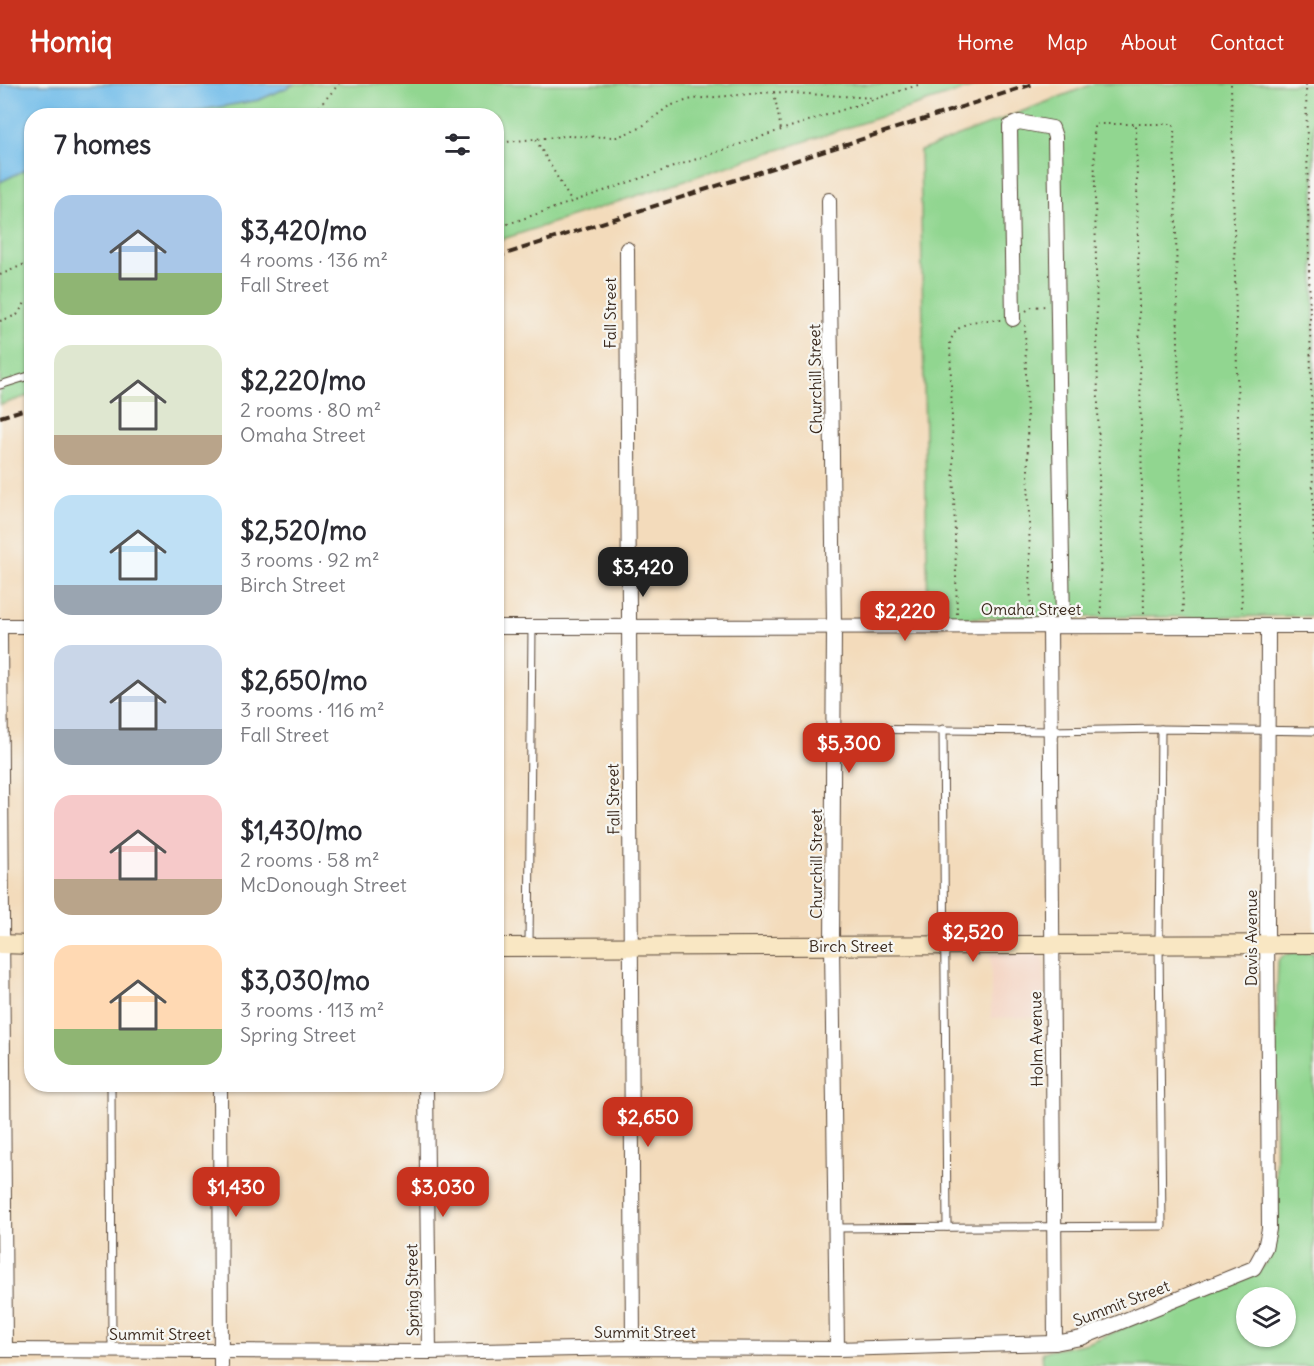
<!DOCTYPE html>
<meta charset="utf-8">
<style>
body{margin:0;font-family:Delius,sans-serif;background:#f2f2f3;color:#2b2b33;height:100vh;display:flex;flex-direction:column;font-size:22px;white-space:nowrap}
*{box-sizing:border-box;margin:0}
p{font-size:20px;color:#7c7c81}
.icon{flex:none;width:33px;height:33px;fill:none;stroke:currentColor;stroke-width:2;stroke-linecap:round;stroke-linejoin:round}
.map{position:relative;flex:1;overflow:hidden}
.panel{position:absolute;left:24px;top:24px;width:480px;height:984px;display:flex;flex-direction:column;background:#fff;border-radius:24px;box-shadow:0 2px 4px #0004}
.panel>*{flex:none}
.fabs{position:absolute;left:1236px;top:1203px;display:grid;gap:12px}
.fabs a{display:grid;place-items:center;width:60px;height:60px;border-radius:50%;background:#fff;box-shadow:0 2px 4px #0004;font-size:30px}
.price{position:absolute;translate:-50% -51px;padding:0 14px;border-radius:12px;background:#c8321e;color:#fff;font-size:20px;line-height:39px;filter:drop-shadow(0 2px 3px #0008)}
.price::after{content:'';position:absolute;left:50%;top:36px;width:18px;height:14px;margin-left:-9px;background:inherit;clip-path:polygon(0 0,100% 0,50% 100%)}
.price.selected{background:#222;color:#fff}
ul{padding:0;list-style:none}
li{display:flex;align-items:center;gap:18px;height:150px;padding:0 30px}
li span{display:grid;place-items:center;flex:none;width:168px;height:120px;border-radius:18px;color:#555}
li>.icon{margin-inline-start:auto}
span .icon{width:72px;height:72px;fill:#fffc;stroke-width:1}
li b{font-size:26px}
h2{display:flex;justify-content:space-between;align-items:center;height:72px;padding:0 30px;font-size:26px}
header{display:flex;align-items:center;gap:36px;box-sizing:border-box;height:84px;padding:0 30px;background:#c8321e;color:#fff}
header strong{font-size:28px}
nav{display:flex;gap:33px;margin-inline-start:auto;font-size:21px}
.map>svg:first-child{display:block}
</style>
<header>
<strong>Homiq</strong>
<nav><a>Home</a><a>Map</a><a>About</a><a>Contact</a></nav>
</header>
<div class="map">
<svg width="1314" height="1282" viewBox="0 0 1314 1282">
<rect width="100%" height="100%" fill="#f6f6f2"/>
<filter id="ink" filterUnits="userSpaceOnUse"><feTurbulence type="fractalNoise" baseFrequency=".0167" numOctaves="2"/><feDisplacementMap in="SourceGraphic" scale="12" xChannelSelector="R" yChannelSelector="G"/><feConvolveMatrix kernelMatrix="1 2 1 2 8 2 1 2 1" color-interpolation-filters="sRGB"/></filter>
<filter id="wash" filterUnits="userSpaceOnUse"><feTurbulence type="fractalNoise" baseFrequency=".008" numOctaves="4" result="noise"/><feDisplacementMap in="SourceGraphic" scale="24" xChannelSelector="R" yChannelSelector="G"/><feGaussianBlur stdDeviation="1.35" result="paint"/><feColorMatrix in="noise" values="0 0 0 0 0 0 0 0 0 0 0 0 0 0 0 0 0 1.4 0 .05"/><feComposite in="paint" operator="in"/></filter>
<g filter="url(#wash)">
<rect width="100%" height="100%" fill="#f3dbbb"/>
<polygon fill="#f4d3c1" points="991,869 1041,871 1044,879 1044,933 991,934"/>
<g fill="#91d690" stroke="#668057" stroke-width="1.5" fill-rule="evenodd">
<polygon points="295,0 982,0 497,157 496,32 181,32 196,27 259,16"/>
<polygon points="1093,0 1314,0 1314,532 928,534 920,67"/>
<polygon points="31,83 31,311 0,321 0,98"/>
<path d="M1314 869V1282H1043L1042 1268 1088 1259 1258 1188 1268 1176 1276 1152 1275 964 1278 877C1285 866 1302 869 1314 869ZM1246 1214H1286V1252H1246Z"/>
</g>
<polygon fill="#70bce9" stroke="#567384" stroke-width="1.5" points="0,0 295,0 259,16 196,27 181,31 32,32 31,83 0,98"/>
</g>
<g filter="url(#ink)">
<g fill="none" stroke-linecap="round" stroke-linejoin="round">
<defs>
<g id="service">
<polyline points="0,301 32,291"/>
<polyline points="833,645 1050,647 1161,645 1314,647"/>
<polyline points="943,645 947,1143"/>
<polyline points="529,861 532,543"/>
<polyline points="111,1000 112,1266"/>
<polyline points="835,1144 1162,1142 1159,860 1161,645"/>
</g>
<g id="minor">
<polyline points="829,116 834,543 832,861 837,1265"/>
<polyline points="627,165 633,1264"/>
<polyline points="1013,235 1010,42 1019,38 1052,44 1055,53 1063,541"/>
<polyline points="0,542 32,542"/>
<polyline points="1050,542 1055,1259"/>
<polyline points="496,543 1314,542"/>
<polyline points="0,548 5,1266"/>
<polyline points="220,1000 221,1282"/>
<polyline points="426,1000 429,1268"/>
<polyline points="0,1266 429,1268 633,1264 837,1265 1055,1259 1081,1254 1254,1184 1265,1164 1269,1145 1267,841 1268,542"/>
</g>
<g id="secondary">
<polyline points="0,860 32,861"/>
<polyline points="496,863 1314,860"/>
</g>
</defs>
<use href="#service" stroke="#574536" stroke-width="9"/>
<use href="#minor" stroke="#574536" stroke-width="16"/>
<use href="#secondary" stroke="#574536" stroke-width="20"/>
<g stroke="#574536" stroke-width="2" stroke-dasharray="1.5 4.5" stroke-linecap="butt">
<polyline points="1231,0 1242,528"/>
<polyline points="1306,0 1314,473"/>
<polyline points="774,8 781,46"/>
<polyline points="311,32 339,0"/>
<polyline points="536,56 571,117"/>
<polyline points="496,59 565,52 617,53 640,44 669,22 692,15 774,8 875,14"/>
<polyline points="496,144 781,46 921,0"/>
<polyline points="0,191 32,177"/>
<polyline points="1026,227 1032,223 1046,222"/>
<polyline points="0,237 17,231 25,219 32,217"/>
<polyline points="1025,241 1031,529"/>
<polyline points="1144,529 1136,40 1174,40 1183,530"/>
<path d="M957 530 950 258C958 235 980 236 1001 236"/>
<polyline points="1101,530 1094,40 1136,40"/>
<polyline points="953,841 962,841"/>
</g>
<use href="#service" stroke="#fff" stroke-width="7"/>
<use href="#minor" stroke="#fff" stroke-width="14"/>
<use href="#secondary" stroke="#f9e7c3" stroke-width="18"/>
<g stroke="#3b2a1e" stroke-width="4" stroke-dasharray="9 4.5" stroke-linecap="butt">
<polyline points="496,173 1033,0"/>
<polyline points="0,333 32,323"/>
</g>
</g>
</g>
<g text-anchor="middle" stroke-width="4.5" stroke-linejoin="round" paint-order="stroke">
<g font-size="16" fill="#3b2a1e" stroke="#f6f6f2">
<text transform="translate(610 229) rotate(-90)" y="6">Fall Street</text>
<text transform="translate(815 295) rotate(-91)" y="6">Churchill Street</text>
<text x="1031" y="531">Omaha Street</text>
<text transform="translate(613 715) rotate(-91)" y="6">Fall Street</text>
<text transform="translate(816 780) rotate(-90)" y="6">Churchill Street</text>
<text transform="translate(1251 854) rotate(-90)" y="6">Davis Avenue</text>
<text x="851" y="868">Birch Street</text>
<text transform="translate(1036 955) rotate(-91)" y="6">Holm Avenue</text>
<text transform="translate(412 1206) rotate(-91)" y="6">Spring Street</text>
<text transform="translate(1121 1219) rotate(-21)" y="6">Summit Street</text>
<text x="645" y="1254">Summit Street</text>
<text x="160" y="1256">Summit Street</text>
</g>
</g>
</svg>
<div class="fabs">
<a><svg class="icon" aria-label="layers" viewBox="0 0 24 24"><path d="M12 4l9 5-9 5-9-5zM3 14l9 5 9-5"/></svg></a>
</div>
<b class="price selected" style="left:643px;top:514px">$3,420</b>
<b class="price" style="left:905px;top:558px">$2,220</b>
<b class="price" style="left:849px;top:690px">$5,300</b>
<b class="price" style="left:973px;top:879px">$2,520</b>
<b class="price" style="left:648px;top:1064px">$2,650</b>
<b class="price" style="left:236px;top:1134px">$1,430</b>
<b class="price" style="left:443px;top:1134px">$3,030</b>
<section class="panel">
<h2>7 homes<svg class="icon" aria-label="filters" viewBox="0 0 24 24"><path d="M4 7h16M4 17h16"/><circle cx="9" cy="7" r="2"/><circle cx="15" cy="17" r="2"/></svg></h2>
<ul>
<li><span style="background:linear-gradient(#a9c7e8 65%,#8fb573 0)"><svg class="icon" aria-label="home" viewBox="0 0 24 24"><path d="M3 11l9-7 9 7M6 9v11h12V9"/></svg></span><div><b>$3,420/mo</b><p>4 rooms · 136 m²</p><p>Fall Street</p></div></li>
<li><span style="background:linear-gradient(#dfe7d0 75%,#b9a48a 0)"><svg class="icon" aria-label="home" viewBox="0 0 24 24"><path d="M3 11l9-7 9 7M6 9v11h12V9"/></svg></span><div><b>$2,220/mo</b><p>2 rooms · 80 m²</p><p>Omaha Street</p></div></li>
<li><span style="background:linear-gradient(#bfe0f5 75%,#9aa5b1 0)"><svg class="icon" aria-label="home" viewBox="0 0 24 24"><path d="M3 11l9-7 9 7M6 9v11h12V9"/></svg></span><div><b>$2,520/mo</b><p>3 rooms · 92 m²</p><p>Birch Street</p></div></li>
<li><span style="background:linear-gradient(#c9d6e8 70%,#9aa5b1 0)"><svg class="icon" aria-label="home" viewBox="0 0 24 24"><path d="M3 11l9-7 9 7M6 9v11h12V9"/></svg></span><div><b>$2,650/mo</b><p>3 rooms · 116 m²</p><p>Fall Street</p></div></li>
<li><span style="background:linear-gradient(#f6c9c9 70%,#b9a48a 0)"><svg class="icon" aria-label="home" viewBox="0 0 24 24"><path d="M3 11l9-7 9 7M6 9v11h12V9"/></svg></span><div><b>$1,430/mo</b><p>2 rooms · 58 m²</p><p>McDonough Street</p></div></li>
<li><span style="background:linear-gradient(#ffd9b3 70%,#8fb573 0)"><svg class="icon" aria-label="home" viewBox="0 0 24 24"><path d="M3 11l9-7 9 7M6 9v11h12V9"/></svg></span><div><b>$3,030/mo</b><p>3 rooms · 113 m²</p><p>Spring Street</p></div></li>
</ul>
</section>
</div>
